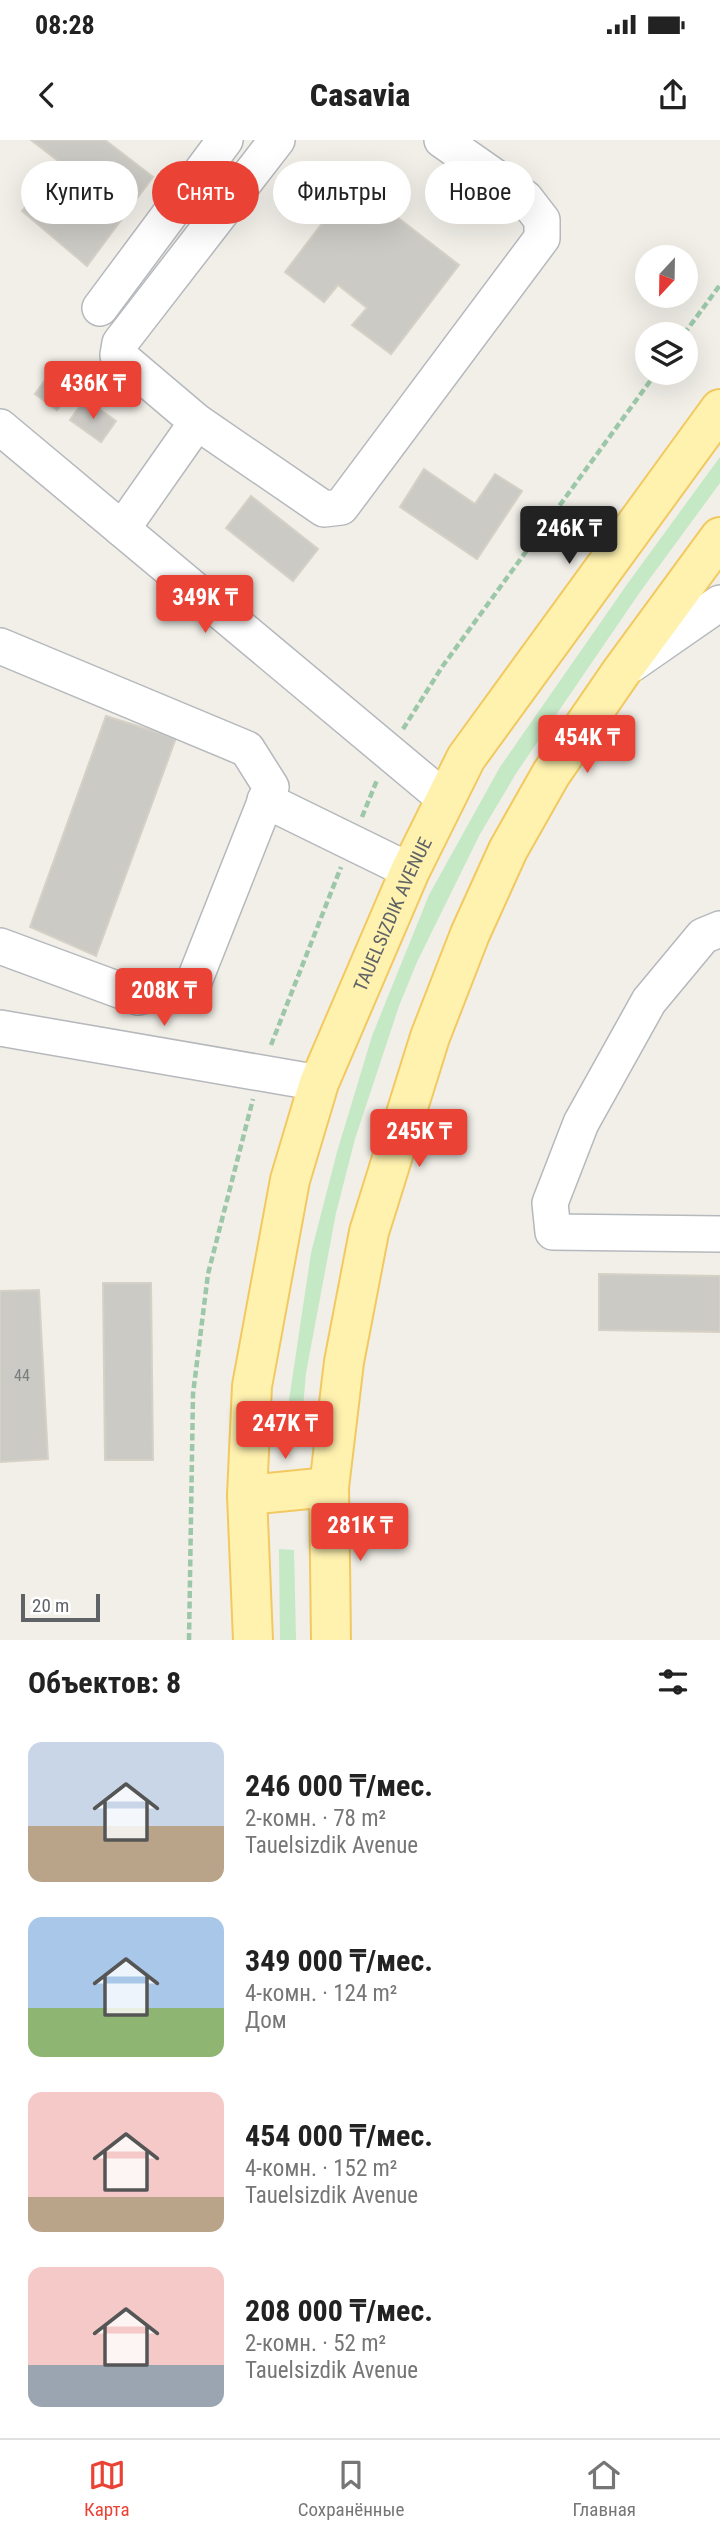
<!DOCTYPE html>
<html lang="ru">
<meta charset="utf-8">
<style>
body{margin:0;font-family:"Roboto Condensed",sans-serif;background:#f2f2f2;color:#222;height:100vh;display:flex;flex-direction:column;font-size:26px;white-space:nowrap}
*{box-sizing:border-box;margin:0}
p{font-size:23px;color:#767676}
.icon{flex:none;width:38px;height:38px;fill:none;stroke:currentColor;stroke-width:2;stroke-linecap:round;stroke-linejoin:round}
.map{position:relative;height:1500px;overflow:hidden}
.drawer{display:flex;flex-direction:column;background:#fff;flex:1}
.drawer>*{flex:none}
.top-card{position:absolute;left:21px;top:21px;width:679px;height:63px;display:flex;gap:14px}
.needle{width:46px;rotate:202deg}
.controls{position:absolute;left:635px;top:105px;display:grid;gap:14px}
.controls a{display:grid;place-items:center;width:63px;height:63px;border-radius:50%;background:#fff;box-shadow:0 7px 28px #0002;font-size:35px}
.scale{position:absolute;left:21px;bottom:18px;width:79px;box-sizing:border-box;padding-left:7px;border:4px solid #5f6368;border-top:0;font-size:19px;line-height:24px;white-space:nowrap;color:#5f6368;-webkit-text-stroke:5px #fff;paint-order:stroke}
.price{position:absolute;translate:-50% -60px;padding:0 16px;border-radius:7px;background:#ea4335;color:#fff;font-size:23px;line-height:46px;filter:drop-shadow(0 2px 4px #0008)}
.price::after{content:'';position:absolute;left:50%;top:42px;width:21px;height:16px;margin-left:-10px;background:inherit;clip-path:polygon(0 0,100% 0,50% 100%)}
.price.current{background:#222;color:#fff}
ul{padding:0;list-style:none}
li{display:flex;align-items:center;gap:21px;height:175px;padding:0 28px}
li span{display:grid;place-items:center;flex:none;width:196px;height:140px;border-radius:14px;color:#555}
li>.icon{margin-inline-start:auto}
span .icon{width:84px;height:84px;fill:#fffc;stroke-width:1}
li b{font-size:30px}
h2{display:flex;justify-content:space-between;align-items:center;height:84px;padding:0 28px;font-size:30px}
.tag{padding:0 24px;border-radius:32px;background:#fff;box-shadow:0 7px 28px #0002;font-size:24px;line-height:63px}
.tag.current{background:#ea4335;color:#fff}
.status{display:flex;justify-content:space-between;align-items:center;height:49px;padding:0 35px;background:#fff;direction:ltr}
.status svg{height:19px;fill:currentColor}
header{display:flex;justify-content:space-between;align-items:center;height:91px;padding:0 28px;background:#fff;font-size:32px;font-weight:800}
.dock{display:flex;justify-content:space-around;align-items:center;height:98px;border-top:2px solid #e0e0e0;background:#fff;font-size:19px;color:#767676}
.dock a{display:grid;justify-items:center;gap:4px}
.dock .current{color:#ea4335}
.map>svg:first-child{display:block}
</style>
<div class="status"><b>08:28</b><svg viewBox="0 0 49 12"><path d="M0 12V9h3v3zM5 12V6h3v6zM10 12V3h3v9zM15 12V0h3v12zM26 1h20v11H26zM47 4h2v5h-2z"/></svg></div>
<header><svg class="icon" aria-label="back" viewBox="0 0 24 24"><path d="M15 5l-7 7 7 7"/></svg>Casavia<svg class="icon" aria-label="share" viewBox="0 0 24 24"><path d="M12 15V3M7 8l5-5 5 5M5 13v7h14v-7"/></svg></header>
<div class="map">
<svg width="720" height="1500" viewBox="0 0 720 1500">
<rect width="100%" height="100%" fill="#f1efe8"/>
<g fill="#c5e8c5">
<polygon points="720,317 720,343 640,452 517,632 480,694 417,822 399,866 355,999 336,1073 306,1233 301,1290 285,1287 311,1113 337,1012 372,896 429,755 500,627 628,443"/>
<polygon points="279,1409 294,1410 296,1500 280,1500"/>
</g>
<g fill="#cccac5" stroke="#d6d1c6" stroke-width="2">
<polygon points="31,0 105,0 153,37 87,126 22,71 62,24"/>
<polygon points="353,43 459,125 391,214 352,185 367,168 338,145 324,162 285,132"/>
<polygon points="56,225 79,241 57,270 35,254"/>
<polygon points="85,259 116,281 101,302 70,280"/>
<polygon points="424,329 475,364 495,334 522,351 477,419 400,367"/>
<polygon points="251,356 318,409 293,441 226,388"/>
<polygon points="106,576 176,598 96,816 30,787"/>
<polygon points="599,1134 720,1136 720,1192 599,1190"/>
<polygon points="103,1143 151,1143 153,1320 105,1320"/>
<polygon points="39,1150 48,1319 0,1322 0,1151"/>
</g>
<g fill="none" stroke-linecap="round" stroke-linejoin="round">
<defs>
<g id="minor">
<polyline points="277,0 120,203 118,215 197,282 324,369 341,367 542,98 542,80 525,58 442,0"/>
<polyline points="100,168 225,0"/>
<polyline points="0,287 445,659"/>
<polyline points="122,389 197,282"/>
<polyline points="0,506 247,609 271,647 193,844 138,857 0,806"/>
<polyline points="632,524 720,463"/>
<polyline points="265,660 410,731"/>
<polyline points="720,789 703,796 649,861 581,983 550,1063 553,1092 720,1094"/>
<polyline points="0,888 319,943"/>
</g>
<g id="major">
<polyline points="247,1355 329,1347"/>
<path id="s1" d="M253 1500 247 1355 252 1246 290 1040 319 943 410 731 466 618 720 269"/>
<polyline points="331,1500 329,1347 344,1222 369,1092 430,897 470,794 508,710 551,634 621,532 720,397"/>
</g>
</defs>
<use href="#minor" stroke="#b5b8bc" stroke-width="38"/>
<use href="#major" stroke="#f2c960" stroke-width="42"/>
<g stroke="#9cc7a9" stroke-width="4.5" stroke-dasharray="7 3.5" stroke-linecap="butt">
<polyline points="684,194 720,145"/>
<polyline points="403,589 442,527 656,233"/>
<polyline points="362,677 377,640"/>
<polyline points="271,905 341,727"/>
<polyline points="189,1500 193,1254 208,1134 253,959"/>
</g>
<use href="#minor" stroke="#fff" stroke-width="35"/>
<use href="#major" stroke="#fff2af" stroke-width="38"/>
</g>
<g text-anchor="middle" stroke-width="7" stroke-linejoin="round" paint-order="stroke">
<g font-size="16" fill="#7a7d7f">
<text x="22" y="1241">44</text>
</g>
<g font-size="19" fill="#5f6368" stroke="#fff">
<text dy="7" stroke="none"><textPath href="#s1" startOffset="749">TAUELSIZDIK AVENUE</textPath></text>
</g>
</g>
</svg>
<div class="controls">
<a><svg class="needle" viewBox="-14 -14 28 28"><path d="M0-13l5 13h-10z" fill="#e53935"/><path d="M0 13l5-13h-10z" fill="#767676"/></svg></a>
<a><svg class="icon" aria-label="layers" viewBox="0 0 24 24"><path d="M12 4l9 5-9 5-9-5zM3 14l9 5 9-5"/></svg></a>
</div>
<div class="scale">20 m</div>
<b class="price" style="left:93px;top:281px">436K ₸</b>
<b class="price current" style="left:569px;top:426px">246K ₸</b>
<b class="price" style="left:205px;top:495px">349K ₸</b>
<b class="price" style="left:587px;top:635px">454K ₸</b>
<b class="price" style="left:164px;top:888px">208K ₸</b>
<b class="price" style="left:419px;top:1029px">245K ₸</b>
<b class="price" style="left:285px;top:1321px">247K ₸</b>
<b class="price" style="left:360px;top:1423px">281K ₸</b>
<div class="top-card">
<a class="tag">Купить</a>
<a class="tag current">Снять</a>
<a class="tag">Фильтры</a>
<a class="tag">Новое</a>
</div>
</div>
<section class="drawer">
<h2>Объектов: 8<svg class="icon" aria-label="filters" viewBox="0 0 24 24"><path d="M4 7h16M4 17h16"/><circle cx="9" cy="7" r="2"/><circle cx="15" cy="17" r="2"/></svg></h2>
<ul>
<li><span style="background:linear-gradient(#c9d6e8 60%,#b9a48a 0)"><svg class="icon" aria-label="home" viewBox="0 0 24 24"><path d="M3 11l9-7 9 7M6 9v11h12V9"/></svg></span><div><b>246 000 ₸/мес.</b><p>2-комн. · 78 m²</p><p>Tauelsizdik Avenue</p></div></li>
<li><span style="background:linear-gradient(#a9c7e8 65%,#8fb573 0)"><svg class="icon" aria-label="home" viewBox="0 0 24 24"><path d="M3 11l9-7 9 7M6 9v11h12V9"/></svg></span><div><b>349 000 ₸/мес.</b><p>4-комн. · 124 m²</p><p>Дом</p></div></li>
<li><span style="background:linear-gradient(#f6c9c9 75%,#b9a48a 0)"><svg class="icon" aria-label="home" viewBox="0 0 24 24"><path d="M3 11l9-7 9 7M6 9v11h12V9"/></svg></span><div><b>454 000 ₸/мес.</b><p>4-комн. · 152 m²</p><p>Tauelsizdik Avenue</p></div></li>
<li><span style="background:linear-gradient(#f6c9c9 70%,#9aa5b1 0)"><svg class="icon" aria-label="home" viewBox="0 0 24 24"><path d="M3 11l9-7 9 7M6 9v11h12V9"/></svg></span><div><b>208 000 ₸/мес.</b><p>2-комн. · 52 m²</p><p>Tauelsizdik Avenue</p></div></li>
</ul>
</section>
<nav class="dock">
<a class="current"><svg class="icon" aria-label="map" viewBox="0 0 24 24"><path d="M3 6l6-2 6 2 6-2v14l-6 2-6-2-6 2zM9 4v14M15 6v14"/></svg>Карта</a>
<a><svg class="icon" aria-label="saved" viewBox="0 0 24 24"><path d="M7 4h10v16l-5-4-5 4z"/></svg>Сохранённые</a>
<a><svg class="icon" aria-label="home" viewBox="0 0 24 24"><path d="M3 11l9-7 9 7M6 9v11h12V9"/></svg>Главная</a>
</nav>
